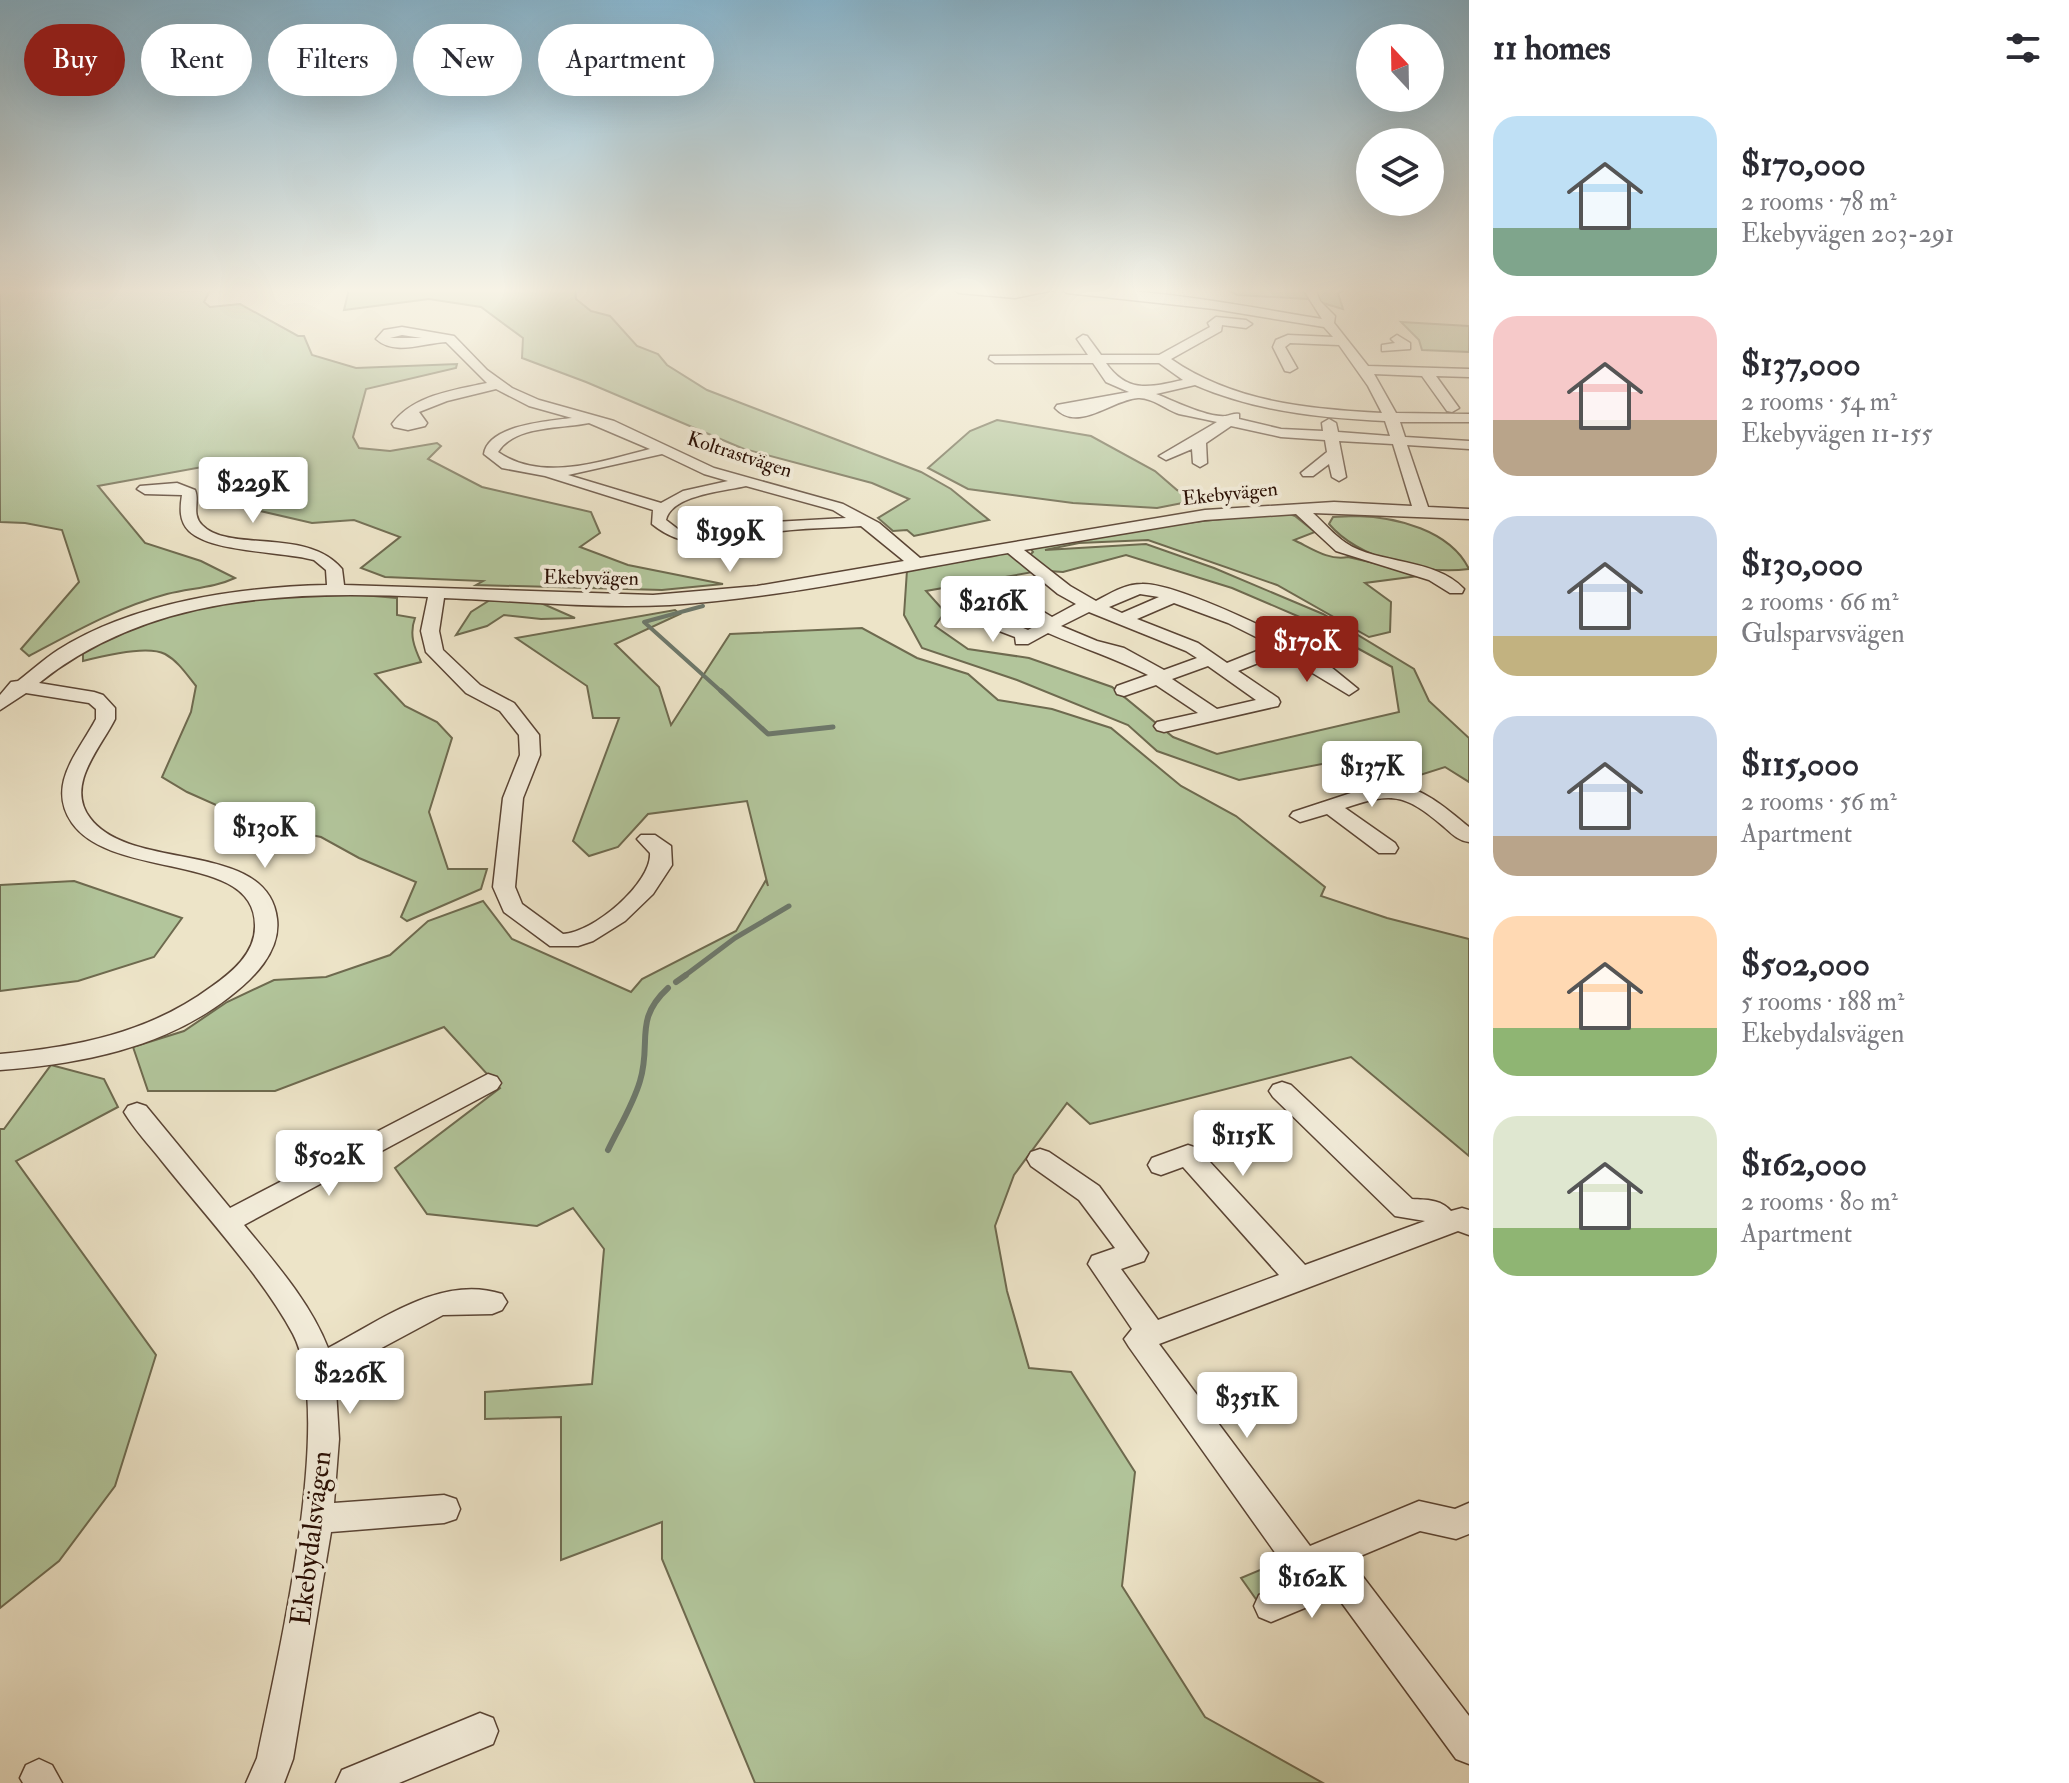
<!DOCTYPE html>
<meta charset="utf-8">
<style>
body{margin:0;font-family:"IM FELL Double Pica",serif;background:#f7f7f7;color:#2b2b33;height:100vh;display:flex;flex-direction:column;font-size:30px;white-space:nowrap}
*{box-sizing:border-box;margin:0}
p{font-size:26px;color:#7c7c81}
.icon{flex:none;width:44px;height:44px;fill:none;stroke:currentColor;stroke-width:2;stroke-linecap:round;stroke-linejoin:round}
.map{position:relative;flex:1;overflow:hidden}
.details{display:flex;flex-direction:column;background:#fff;width:600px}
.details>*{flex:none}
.top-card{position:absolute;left:24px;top:24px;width:760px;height:72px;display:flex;gap:16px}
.needle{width:52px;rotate:338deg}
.controls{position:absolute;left:1356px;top:24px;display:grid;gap:16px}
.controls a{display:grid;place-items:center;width:88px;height:88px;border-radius:50%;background:#fff;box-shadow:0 8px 32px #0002;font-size:40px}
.price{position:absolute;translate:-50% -68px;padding:0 18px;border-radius:8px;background:#fff;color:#222;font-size:26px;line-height:52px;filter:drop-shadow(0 2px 4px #0008)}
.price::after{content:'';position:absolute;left:50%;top:48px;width:24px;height:18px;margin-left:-12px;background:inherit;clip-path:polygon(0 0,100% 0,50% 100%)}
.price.on{background:#8f2418;color:#fff}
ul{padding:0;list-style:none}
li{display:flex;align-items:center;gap:24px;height:200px;padding:0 24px}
li span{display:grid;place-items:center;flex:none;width:224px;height:160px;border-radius:24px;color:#555}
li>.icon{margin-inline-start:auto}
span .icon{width:96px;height:96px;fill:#fffc;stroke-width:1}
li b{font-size:34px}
h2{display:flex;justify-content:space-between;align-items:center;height:96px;padding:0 24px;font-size:34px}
.pill{padding:0 28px;border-radius:36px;background:#fff;box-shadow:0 8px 32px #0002;font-size:28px;line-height:72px}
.pill.on{background:#8f2418;color:#fff}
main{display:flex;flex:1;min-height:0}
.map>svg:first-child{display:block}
</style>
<main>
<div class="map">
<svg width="1469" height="1783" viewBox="0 0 1469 1783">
<rect width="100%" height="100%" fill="#ede4c8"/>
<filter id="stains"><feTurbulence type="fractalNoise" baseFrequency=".0025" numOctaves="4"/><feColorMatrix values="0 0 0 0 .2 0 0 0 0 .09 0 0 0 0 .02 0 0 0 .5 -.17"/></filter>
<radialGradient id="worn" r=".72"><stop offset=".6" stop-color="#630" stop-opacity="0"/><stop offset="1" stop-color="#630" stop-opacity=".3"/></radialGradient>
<g fill="#b2c59b" stroke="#6e6a4f" stroke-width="2">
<path d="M0 289H181V292L210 290 204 302 210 307 240 304 298 336H304L312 355 356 368 457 364 456 368 366 389 353 437 359 448 390 451 437 443 441 446 428 459 482 487 591 512 600 533 580 547 628 565 723 584 662 590 476 585 483 581 385 577 361 568 400 537 354 520 312 523 256 510 213 465 98 486 145 543 201 561 235 578C214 588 190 588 167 594 118 607 74 632 29 656L21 649 79 582 62 530 25 523 0 522Z"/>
<polygon points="349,289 575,289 576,299 591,311 610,316 637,346 658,354 667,365 707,390 921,472 951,489 989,520 914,536 907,530 893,531 878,518 909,499 872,483 744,449 586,382 522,358 523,338 481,307 429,299 344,310"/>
<polygon points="1227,289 1347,289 1338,293 1343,309 1309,299 1237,295"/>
<polygon points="1401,322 1469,326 1469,352 1422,350 1419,340"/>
<polygon points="997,420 1091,436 1155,471 1177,490 1203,499 1157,508 1073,503 968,489 928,468 970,431"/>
<path d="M1287 513 1295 516 1315 532 1294 540C1311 548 1329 561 1348 557L1426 575 1365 583 1391 602 1390 632 1369 637 1277 585 1148 540 1079 543 1045 550 1146 544 1214 568 1323 614 1414 669 1429 701 1469 738V782L1445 767 1414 777 1379 753 1239 780 1157 751 1128 725 1017 680 922 648 904 615 907 570 1008 551 1033 572 926 591 945 612 935 626 968 649 1029 658 1112 687 1173 737 1217 754 1399 712 1392 667 1302 618 1232 588 1126 555 1063 572 1048 571 1030 555 1033 552 1030 548C1114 530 1201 520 1287 513Z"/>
<path d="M1356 516C1396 517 1450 530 1469 569 1425 575 1359 559 1329 524L1333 517Z"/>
<path d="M362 595 397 598V615L415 618C409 634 414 647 421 662L375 674 405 706 437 722 452 738 429 812 448 869H487L481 889 407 921 401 917 416 882 359 858 321 837 261 825 187 792 162 777 191 712 196 686C187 675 178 661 165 654 148 645 102 656 83 661V648C144 623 207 600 274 596 303 594 333 595 362 595Z"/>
<polygon points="490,600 541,603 575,618 541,619 504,615 487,626 456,635 471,612"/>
<polygon points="675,610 680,614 615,644 659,687 671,725 730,634 862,628 917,658 968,674 998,700 1052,709 1111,728 1181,786 1236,816 1325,887 1321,896 1387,918 1469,939 1469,1156 1351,1057 1090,1124 1067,1103 1014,1175 995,1226 1007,1291 1029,1368 1071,1372 1135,1472 1122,1586 1205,1717 1323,1783 755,1783 662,1559 662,1522 561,1560 561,1417 485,1419 485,1392 592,1384 604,1249 573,1208 537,1226 427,1214 395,1168 500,1088 444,1027 275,1091 148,1091 133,1047 184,1031 227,1002 274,980 326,977 390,955 428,921 483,901 512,939 631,992 642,979 736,931 766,880 768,886 747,801 648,814 618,847 589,856 573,841 619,718 593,718 587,686 516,638"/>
<polygon points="74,881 182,918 154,957 78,981 0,991 0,885"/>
<polygon points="51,1065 104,1079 118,1107 16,1161 156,1355 115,1486 59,1561 0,1608 0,1129 4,1129"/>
<polygon points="1284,1560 1301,1583 1258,1602 1241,1578"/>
</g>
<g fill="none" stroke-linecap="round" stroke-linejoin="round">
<polyline stroke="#6d786b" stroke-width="4" points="703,606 644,622 723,693"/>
<g stroke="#6d786b" stroke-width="5">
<polyline points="721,691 768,734 833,727"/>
<polyline points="683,977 735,938 789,906"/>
</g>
<g stroke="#6d786b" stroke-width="6">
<polyline points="676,982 686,975"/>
<path d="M608 1150C619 1127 633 1105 640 1081 652 1042 633 1020 668 988"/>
</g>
<defs>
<g id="minor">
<polygon points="953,289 1059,289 1015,298 959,293"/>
<path d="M1061 289C1148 287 1237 305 1322 319L1303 289H1315L1320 301 1335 316 1334 323 1368 366 1469 369V377L1436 376 1459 408 1452 412 1447 411 1422 376 1374 374 1396 413 1469 414V422H1400L1405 437 1469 441V449L1407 445 1428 507 1469 509V519L1313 513C1324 523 1334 535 1346 543 1377 564 1436 558 1464 589L1462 593H1450L1429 580 1336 551 1296 514 1205 520 1024 550 1070 586 1096 601C1111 593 1125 584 1142 584 1173 583 1253 622 1282 636L1298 631 1304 632 1307 636 1292 645 1326 663 1358 689 1349 695 1281 654 1238 671 1278 698 1280 702 1278 706 1164 732 1157 730 1154 726 1157 722 1198 713 1156 685 1124 696 1117 694 1115 690 1117 686 1148 675C1115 658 1082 648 1048 633L1028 644H1016L1015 637 994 629 980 616 950 619 947 615 950 611 1022 599 1052 617 1076 604 1058 594 1008 553C896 572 783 598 670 605 595 609 520 601 444 598L439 631 443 650 480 685 514 703 539 735 540 755 523 798 515 887 522 904 563 934C593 933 652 883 650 853L637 839 641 835H655L671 846 672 865 653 894 625 921 593 941 578 946H550L504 912 493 887 503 798 520 755 519 735 500 711 466 693 426 652 421 631 428 597C290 591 151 594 39 683L94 692 103 695 115 708V719C100 749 65 785 90 818 131 873 268 839 277 919 281 952 253 979 228 998 163 1048 81 1064 0 1070V1054C76 1047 149 1033 211 987 231 973 256 953 255 925 255 851 113 881 72 823 46 785 78 753 96 719V709L89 703 26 693 0 710V695L11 682 18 681C31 671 44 659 58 650 134 602 239 587 327 585L326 570 314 560C282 551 212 553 189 531 179 521 180 508 182 495L145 494 137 489 140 486 177 483 195 490C200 501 191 514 202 525 229 553 307 527 342 569L344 585 653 595 757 586 904 561 861 526C832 528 802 528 773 532 729 538 691 556 652 524L653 510 545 476 502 468 484 454C488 425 549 421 572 418L529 406 496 389 447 401 419 412 427 423 425 426 408 430 394 427 392 424C413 395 454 390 487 383L446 342C423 343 395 356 376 339L384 330 402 327 454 336 487 370 512 388 539 400 614 421 714 468 843 504 879 523 920 558 1205 510 1334 502 1412 506 1393 444 1339 441 1346 477 1339 481 1332 477 1329 464 1313 476H1303L1301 473 1327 452 1325 440 1281 437 1231 426 1206 443 1207 463 1200 467 1193 463 1192 449 1166 460 1159 456 1217 422C1205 419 1192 417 1179 414 1167 410 1151 397 1138 398 1111 400 1078 433 1055 408L1057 405 1129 392 1106 382 1093 363H995L989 359 990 356 1088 355 1077 339 1083 335 1087 336 1101 355H1159L1210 327 1208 323 1216 317 1246 320 1252 324 1246 328 1222 325 1221 331 1171 359C1233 402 1308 409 1382 413L1368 386 1339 345 1290 343 1285 347 1297 368 1290 372 1285 371 1273 347 1276 340 1288 335 1333 337 1324 327 1214 309 1067 293ZM402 335 422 338H390ZM1106 363H1159L1183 380C1150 387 1128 394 1106 363ZM1195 385C1255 411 1320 418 1385 421L1390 436 1338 432 1336 423 1329 419 1322 423 1323 431 1281 429 1239 419V414C1235 413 1231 415 1226 416 1208 418 1174 401 1156 394ZM589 423 650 449C602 461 542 483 498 452 515 425 561 429 589 423ZM662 454 704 474 728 481 683 491 661 503 568 475ZM746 486 833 510 846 518 774 522 702 534 679 530 666 520C671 495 725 491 746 486ZM1140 594 1159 597 1122 613 1109 607ZM1174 603 1228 623 1272 645 1227 663 1198 643 1137 619ZM1019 610 1039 624 1028 630 1006 621 997 613ZM1089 612 1186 651 1197 658 1164 670 1124 648 1097 641 1061 626ZM1208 666 1256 700 1217 709 1172 679Z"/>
<polygon points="1397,335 1410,343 1410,349 1382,351 1382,345 1395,343 1391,339"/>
<path d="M1398 784C1427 791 1447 809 1469 827V842C1458 841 1451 833 1443 826 1404 793 1391 792 1345 808L1395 843 1398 848 1395 853H1379L1327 814 1300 822 1290 816 1293 812 1357 791Z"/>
<path d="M488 1074 497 1077 501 1083 497 1089 244 1225C276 1264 310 1302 328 1348 380 1321 441 1274 502 1294L507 1302 502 1310 492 1314 443 1315 335 1373 339 1439 334 1503 444 1495 456 1499 460 1509 456 1519 444 1523 331 1532 293 1759 284 1783H246L257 1758C276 1664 336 1416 293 1334 262 1276 203 1213 161 1160 149 1145 134 1129 124 1112L128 1106 137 1103 146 1106 230 1208Z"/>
<path d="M1282 1082 1291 1085 1412 1199C1427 1200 1440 1199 1451 1211L1462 1208 1469 1210V1235L1458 1231 1159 1344 1310 1546 1419 1501 1455 1509 1469 1503V1534L1456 1539 1420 1531 1346 1562 1354 1565 1469 1716V1764L1456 1759 1336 1595 1271 1622 1259 1617 1254 1606 1259 1595 1299 1578 1291 1575 1129 1347 1124 1339 1132 1329 1088 1264 1092 1256 1115 1248 1079 1200 1031 1166 1027 1159 1031 1152 1040 1149 1049 1152 1099 1186 1148 1253 1144 1261 1121 1269 1158 1320 1279 1275 1183 1167 1161 1175 1152 1172 1148 1165 1152 1158 1188 1145 1197 1148 1305 1265 1425 1221 1395 1216 1273 1097 1269 1091 1273 1085Z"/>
<polygon points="480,1713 493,1718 498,1731 493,1744 399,1783 336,1783 342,1770"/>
<polygon points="39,1759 52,1765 62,1783 23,1783 20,1778 26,1765"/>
</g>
</defs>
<use href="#minor" stroke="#5a4434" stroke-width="3"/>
<use href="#minor" fill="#f3eddb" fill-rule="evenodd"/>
</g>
<linearGradient id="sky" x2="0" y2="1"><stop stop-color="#89b8d2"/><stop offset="0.54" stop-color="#f7f3e6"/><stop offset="1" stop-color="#f7f3e6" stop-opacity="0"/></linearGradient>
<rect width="1469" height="538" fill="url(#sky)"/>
<g text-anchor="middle" stroke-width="8" stroke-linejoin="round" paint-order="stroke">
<g font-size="20" fill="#290e03" stroke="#f3eddb">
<text transform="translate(740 454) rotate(18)" y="7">Koltrastvägen</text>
<text transform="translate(1230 493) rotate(-6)" y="7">Ekebyvägen</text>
<text transform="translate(591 577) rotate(1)" y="7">Ekebyvägen</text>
</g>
<g font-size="28" fill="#290e03" stroke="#f3eddb">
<text transform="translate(310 1538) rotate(-83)" y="10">Ekebydalsvägen</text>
</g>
</g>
<rect width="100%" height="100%" filter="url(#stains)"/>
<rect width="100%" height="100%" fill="url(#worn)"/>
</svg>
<div class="controls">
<a><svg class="needle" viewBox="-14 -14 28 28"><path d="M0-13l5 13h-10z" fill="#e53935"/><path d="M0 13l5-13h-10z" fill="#7c7c81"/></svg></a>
<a><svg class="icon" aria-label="layers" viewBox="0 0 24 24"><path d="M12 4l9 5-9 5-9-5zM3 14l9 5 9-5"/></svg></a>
</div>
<b class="price" style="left:253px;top:525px">$229K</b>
<b class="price" style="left:730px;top:574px">$199K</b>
<b class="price" style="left:993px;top:644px">$216K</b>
<b class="price on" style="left:1307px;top:684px">$170K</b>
<b class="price" style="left:1372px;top:809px">$137K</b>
<b class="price" style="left:265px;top:870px">$130K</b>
<b class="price" style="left:1243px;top:1178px">$115K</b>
<b class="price" style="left:329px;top:1198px">$502K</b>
<b class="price" style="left:350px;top:1416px">$226K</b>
<b class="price" style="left:1247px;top:1440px">$351K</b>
<b class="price" style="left:1312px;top:1620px">$162K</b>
<div class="top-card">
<a class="pill on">Buy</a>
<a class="pill">Rent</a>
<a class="pill">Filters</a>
<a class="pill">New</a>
<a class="pill">Apartment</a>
</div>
</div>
<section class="details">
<h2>11 homes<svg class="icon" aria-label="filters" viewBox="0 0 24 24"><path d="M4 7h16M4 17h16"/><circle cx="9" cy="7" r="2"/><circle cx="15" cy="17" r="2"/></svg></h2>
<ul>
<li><span style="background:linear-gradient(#bfe0f5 70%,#7fa58c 0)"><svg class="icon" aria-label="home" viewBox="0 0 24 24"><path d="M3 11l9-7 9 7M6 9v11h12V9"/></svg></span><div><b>$170,000</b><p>2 rooms · 78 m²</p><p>Ekebyvägen 203-291</p></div></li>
<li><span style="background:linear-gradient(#f6c9c9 65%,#b9a48a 0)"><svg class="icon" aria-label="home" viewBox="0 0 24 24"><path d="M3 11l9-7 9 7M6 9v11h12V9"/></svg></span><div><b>$137,000</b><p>2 rooms · 54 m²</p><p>Ekebyvägen 11-155</p></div></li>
<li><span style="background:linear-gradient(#c9d6e8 75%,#c2b280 0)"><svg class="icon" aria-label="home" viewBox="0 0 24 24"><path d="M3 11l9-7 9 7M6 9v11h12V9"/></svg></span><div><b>$130,000</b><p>2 rooms · 66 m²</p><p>Gulsparvsvägen</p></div></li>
<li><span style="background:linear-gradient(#c9d6e8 75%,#b9a48a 0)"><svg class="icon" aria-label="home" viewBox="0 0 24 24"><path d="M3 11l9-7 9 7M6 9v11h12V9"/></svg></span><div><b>$115,000</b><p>2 rooms · 56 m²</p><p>Apartment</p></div></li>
<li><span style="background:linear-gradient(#ffd9b3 70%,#8fb573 0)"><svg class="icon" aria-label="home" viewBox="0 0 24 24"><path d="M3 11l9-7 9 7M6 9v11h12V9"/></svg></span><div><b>$502,000</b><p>5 rooms · 188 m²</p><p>Ekebydalsvägen</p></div></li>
<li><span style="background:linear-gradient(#dfe7d0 70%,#8fb573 0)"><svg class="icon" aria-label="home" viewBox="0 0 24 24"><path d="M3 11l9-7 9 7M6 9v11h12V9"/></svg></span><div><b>$162,000</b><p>2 rooms · 80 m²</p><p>Apartment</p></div></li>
</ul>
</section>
</main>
